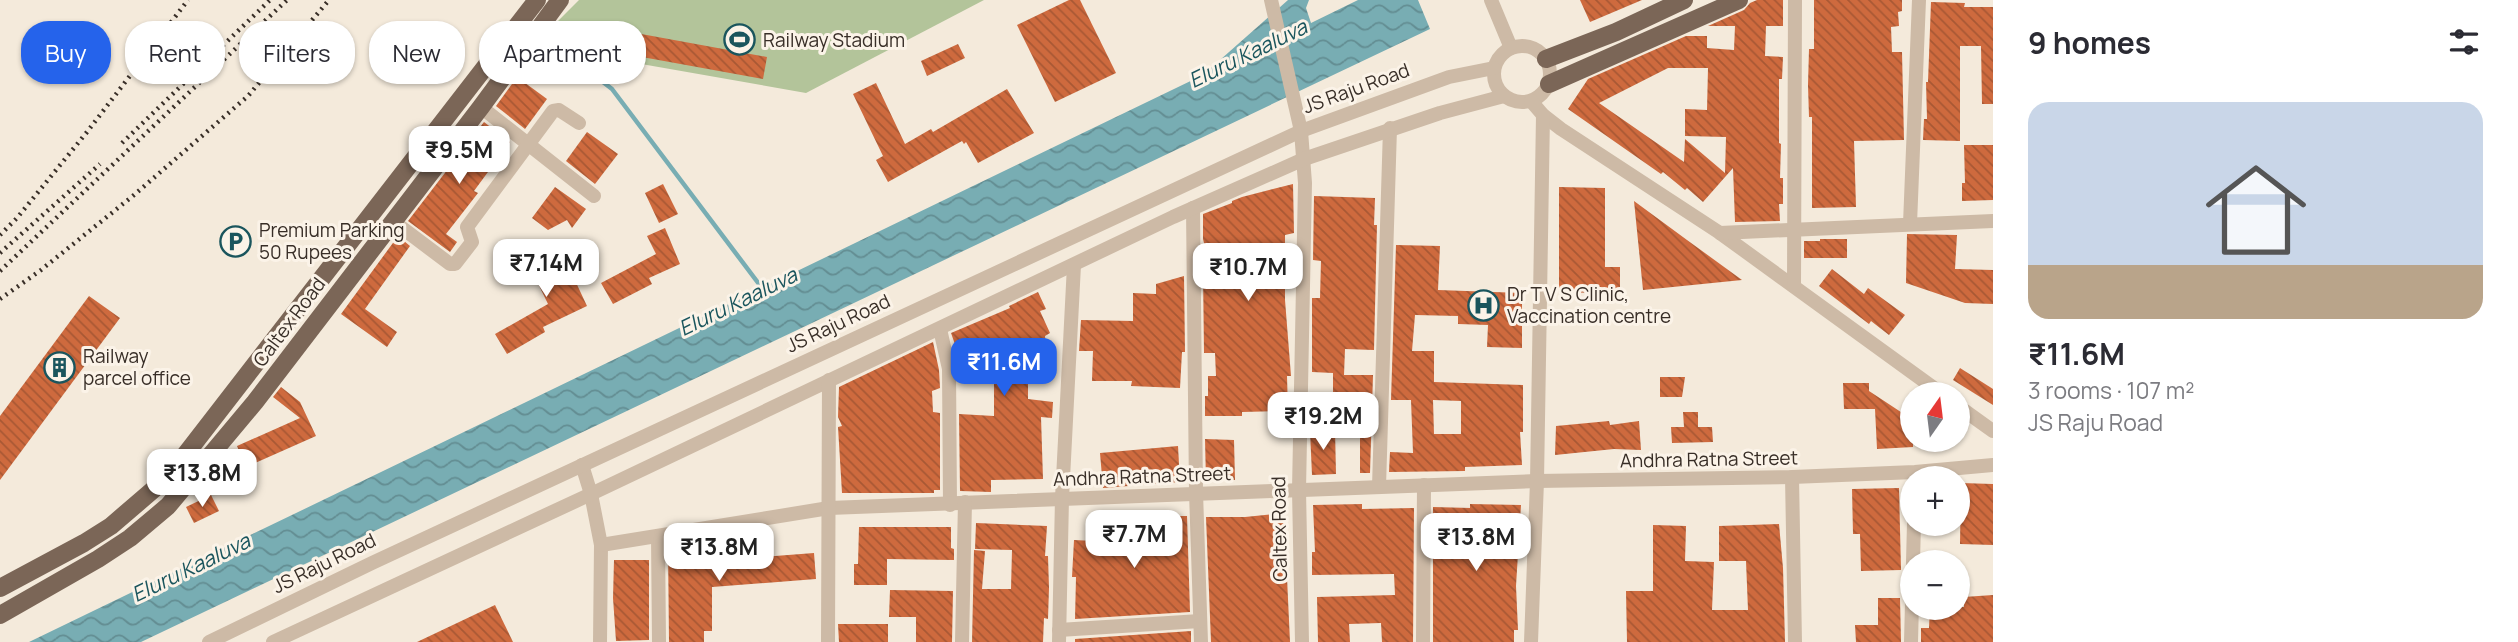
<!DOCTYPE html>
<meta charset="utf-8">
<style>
body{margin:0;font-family:Manrope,sans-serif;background:#f2f2f3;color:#2b2b33;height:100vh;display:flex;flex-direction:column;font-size:26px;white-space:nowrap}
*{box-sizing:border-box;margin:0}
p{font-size:23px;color:#7c7c81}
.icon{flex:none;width:38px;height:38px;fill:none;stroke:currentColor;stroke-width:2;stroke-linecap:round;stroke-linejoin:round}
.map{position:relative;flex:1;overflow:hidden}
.details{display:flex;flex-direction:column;background:#fff;width:525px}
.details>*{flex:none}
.hud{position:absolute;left:21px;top:21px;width:665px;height:63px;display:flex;gap:14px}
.needle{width:46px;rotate:14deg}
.tools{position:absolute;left:1900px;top:382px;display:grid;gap:14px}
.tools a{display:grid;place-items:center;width:70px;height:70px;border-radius:50%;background:#fff;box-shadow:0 2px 5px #0004;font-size:35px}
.price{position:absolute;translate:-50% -60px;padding:0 16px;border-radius:14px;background:#fff;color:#222;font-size:23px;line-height:46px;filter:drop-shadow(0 2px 4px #0008)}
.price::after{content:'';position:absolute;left:50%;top:42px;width:21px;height:16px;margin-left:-10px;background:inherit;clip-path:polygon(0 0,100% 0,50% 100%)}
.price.current{background:#2563eb;color:#fff}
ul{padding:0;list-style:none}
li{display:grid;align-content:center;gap:14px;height:371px;padding:0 35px}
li+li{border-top:2px solid #e1e1e2}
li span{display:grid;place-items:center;height:217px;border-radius:21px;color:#555}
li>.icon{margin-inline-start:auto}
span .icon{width:126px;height:126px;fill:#fffc;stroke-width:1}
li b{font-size:30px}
h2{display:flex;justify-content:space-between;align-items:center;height:84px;padding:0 35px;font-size:30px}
.chip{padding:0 24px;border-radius:28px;background:#fff;box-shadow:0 2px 5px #0004;font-size:24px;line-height:63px}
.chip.current{background:#2563eb;color:#fff}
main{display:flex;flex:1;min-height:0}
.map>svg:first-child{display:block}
</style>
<main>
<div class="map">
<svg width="1993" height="642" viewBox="0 0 1993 642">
<defs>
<pattern id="water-waves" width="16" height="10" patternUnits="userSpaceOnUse" patternTransform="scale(1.75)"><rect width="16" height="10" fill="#78adb3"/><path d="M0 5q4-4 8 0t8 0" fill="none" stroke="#638d92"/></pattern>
<pattern id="building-back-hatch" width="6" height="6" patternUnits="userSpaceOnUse" patternTransform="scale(1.75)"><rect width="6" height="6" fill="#ce6a3e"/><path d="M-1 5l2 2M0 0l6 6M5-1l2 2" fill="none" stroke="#a85834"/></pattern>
</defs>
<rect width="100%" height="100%" fill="#f4eadb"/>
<polygon fill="#b3c49a" points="579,0 984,0 806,93 590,55 555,24"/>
<polygon fill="url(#water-waves)" points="1288,0 1309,0 1306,8 1311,23 1358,0 1418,0 1430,29 141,642 29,642 1203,75"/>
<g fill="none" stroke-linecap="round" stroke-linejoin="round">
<polyline stroke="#78adb3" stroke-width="4.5" points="572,58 612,89 765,292"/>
</g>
<g fill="url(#building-back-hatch)" fill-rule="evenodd">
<polygon points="1069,0 1080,0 1116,73 1055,102 1017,25"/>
<polygon points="1580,0 1642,0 1590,22"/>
<path d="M1757 0H1783V26H1766L1765 56 1783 57 1782 79H1779V143L1781 144 1780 178H1783V204H1779L1780 221 1735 222 1733 168 1703 202 1687 188 1685 190 1663 172 1661 174 1568 109 1588 79 1686 36H1707V48L1734 50 1735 26H1708L1744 10 1750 3ZM1668 68H1708L1707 110 1685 109V136L1726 137 1725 173 1685 139 1684 162 1599 103Z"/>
<polygon points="1814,0 1902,0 1902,11 1898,12 1899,26 1891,27 1892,52 1902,52 1904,140 1854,141 1856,207 1812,208 1812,117 1809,117 1808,85 1809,49 1814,49"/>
<polygon points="1931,2 1965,3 1964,7 1993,7 1993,104 1982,104 1981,46 1960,46 1960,141 1923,140 1924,119 1927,119 1926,82 1928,82"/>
<polygon points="603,27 767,57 763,79 598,49"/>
<polygon points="958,44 965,58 927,76 921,61"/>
<polygon points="517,77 547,99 525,129 496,106"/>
<polygon points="876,83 905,144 931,129 933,132 1007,89 1034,133 978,163 966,142 964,144 962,141 888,182 876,160 883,156 853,94"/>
<polygon points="484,122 510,142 474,191 478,193 446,234 457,242 450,252 408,221"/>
<polygon points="587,132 618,154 595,184 566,161"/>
<polygon points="1964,145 1993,145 1993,200 1962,201 1962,183 1965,183"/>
<polygon points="663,184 678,214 659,223 645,193"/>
<polygon points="1293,184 1294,233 1285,235 1285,300 1291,376 1287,376 1288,411 1242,412 1242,416 1205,416 1205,396 1208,396 1208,376 1216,376 1215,353 1204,353 1203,271 1205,270 1206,251 1203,239 1203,214 1232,203 1232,201 1242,197"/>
<polygon points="555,187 586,209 572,228 567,220 548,230 532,218"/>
<polygon points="1559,187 1605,188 1605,267 1620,267 1620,292 1559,293"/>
<polygon points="1314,196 1375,198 1374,225 1377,225 1374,350 1345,349 1344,375 1373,375 1370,473 1360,473 1360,431 1340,430 1341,408 1333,408 1333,373 1312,372 1312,298 1320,298 1321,261 1313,260"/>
<polygon points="1634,201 1687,240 1742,280 1643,290"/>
<polygon points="665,228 680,264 649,278 652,284 613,304 601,283 656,254 647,236"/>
<polygon points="1907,234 1957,235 1955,269 1993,270 1993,304 1965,303 1906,283"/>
<polygon points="398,236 410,246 365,309 397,332 387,347 341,314"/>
<polygon points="1820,239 1847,239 1847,258 1804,258 1804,241 1820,241"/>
<polygon points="558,244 587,306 543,327 545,332 507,354 495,334 548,304 526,259"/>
<path d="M1396 245 1440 246 1438 290 1522 293V348L1487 347 1488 325 1458 324V316L1415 315 1412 351H1434V382L1523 385V432H1520L1522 465 1465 467V471L1389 472 1390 452 1413 453 1411 400H1391ZM1433 400 1461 401V434H1434Z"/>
<polygon points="1832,269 1864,294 1868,288 1905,315 1889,335 1871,321 1869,324 1819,286"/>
<polygon points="1184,276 1185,352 1182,352 1180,388 1131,386 1132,381 1092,381 1093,351 1079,351 1081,320 1133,321 1133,293 1156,294 1156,284"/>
<polygon points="1038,292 1046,309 1040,311 1050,333 1045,336 1047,359 1028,361 1028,399 1053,402 1052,418 1041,417 1043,479 991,480 991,492 960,491 959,414 994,416 994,358 964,370 951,333 1010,308 1009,306"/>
<polygon points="89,296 120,318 0,480 0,416"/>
<polygon points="933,342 939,370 940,388 932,391 933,412 940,413 940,490 934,490 934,493 842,493 838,427 842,426 838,417 839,387"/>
<polygon points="1960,368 1993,389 1993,405 1953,380"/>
<polygon points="1660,377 1685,377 1682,397 1660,397"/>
<polygon points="1843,383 1869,383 1869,391 1913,420 1913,447 1877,449 1875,409 1844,409"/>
<polygon points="281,387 300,402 316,436 246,467 237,446 300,418 273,397"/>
<polygon points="1683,412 1698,412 1698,427 1712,427 1713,442 1672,443 1671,427 1684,427"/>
<polygon points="1609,421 1610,425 1639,421 1641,450 1614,449 1555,455 1556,426"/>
<polygon points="1335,430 1336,474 1312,475 1310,431"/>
<polygon points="1205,439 1234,440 1235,480 1206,481"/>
<polygon points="1178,446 1180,482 1103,488 1100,453"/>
<polygon points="1961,483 1993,484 1993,545 1960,544"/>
<polygon points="1899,488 1901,570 1861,571 1860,534 1853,534 1852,489"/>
<polygon points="211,495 219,511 194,523 186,507"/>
<polygon points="1362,504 1362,509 1414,508 1413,642 1382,642 1381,623 1349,624 1350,642 1318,642 1317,597 1395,595 1394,574 1312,575 1312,552 1315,552 1313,505"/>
<polygon points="1470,504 1521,505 1516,586 1518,630 1514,630 1514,642 1433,642 1433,507 1470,508"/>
<polygon points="1284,513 1290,642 1211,642 1206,517 1245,517"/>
<polygon points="1139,516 1187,516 1190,612 1075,619 1076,577 1072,577 1074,540 1115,542 1115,518"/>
<polygon points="976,523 1047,526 1045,556 1048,556 1049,588 1048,619 1044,618 1043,642 972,642 974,550 985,551 982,589 1011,589 1012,550 975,549"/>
<polygon points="1779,524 1783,568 1785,642 1627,642 1626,591 1653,591 1653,525 1686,526 1685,561 1714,562 1712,610 1748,610 1746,561 1719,561 1719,526"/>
<polygon points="859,527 951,527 951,548 954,549 954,560 887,559 887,585 854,585 854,564 858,564"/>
<polygon points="709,541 710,561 814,553 816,579 712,587 712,631 704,631 704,642 669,642 668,545"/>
<polygon points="614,560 649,560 649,640 616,641 613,598"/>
<polygon points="890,590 953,591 952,642 916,642 916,617 889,617"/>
<polygon points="1993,595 1993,642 1921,642 1921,628 1929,628 1930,607 1964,607 1964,597"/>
<polygon points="1878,598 1900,598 1901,642 1856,642 1855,625 1878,625"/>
<polygon points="495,605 513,642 417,642"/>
<polygon points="838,624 888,624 888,642 839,642"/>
<polygon points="1191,631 1191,642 1075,642 1075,639"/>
</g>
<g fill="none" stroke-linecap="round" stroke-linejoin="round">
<g stroke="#cdbaa6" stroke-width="14">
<polyline points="1271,0 1301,131 1305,183 1299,490 1302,642"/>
<polyline points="1491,0 1511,48"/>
<circle cx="1522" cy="74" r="28"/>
<polyline points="1531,101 1543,115 1561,129 1720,233 1942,394"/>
<polyline points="481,107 594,196"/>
<polyline points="1193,208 1196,492 1201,642"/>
<polyline points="393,221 450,264 455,264 472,242 467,227 553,111 559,110 579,123"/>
<polyline points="1910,224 1919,0"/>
<polyline points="1720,233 1993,221"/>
<polyline points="1794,286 1795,0"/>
<polyline points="940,329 949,369 950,505"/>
<polyline points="1958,406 1993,431"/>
<polyline points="582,465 591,494 601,545 600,642"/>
<polyline points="1792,477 1795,642"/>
<polyline points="1379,487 1390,128"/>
<polyline points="658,536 659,642"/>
<polyline points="601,545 829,508 1537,481 1792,477 1915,472 1993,465"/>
<polyline points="1913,562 1914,523"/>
<polyline points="1059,630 1200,621"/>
<polyline points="209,642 372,563 1301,131 1449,77 1494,68"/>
<polyline points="273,642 591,494 1173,217 1304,159 1440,113 1504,96"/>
<polyline points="828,642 829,380"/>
<polyline points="962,642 965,502"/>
<polyline points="1059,642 1062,498 1074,265"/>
<polyline points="1423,642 1424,485"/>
<polyline points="1531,642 1537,481 1543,115"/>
<polyline points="1911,642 1913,564"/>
</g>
<g stroke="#7b6657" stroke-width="18">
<polyline points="1546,59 1616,32 1684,0"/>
<polyline points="1549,84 1739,0"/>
<polyline points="0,588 84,543 111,526 168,477 537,0"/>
<polyline points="0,615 98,559 130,538 168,506 255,402 481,107 560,0"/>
</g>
<g stroke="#382e27" stroke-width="4.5" stroke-dasharray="2 5" stroke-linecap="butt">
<polyline points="122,143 270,0"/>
<polyline points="0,235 17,218 87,132 188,0"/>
<polyline points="0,253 100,164"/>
<polyline points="0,271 287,0"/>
<polyline points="0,299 41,270 134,195 248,96 329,0"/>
</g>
</g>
<defs>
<symbol id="stadium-ring" viewBox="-11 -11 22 22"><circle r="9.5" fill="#fbf3e8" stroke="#1a555d" stroke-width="1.5"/><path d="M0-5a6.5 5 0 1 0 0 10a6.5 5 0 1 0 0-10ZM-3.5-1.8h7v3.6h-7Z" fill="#1a555d"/></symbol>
<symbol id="parking-ring" viewBox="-11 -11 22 22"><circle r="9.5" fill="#fbf3e8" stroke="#1a555d" stroke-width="1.5"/><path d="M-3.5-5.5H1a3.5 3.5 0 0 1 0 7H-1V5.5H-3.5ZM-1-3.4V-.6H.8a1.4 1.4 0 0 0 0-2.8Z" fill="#1a555d"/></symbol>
<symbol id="hospital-ring" viewBox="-11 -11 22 22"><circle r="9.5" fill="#fbf3e8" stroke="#1a555d" stroke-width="1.5"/><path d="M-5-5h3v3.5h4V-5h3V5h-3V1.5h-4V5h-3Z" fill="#1a555d"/></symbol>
<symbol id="building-ring" viewBox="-11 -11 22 22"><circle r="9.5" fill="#fbf3e8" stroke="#1a555d" stroke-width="1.5"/><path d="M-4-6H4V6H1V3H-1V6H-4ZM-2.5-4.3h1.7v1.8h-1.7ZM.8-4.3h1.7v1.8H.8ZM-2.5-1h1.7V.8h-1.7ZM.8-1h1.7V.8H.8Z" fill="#1a555d"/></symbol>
</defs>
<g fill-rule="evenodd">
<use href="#stadium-ring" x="722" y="22" width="35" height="35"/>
<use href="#parking-ring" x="218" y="224" width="35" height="35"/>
<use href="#hospital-ring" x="1466" y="288" width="35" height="35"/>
<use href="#building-ring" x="42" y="350" width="35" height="35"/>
</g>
<g text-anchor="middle" stroke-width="6" stroke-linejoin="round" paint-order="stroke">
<g font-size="19" fill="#382e27" stroke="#fbf3e8" text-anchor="start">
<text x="763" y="47">Railway Stadium</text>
<text x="259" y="237">Premium Parking<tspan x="259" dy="22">50 Rupees</tspan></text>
<text x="1507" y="301">Dr T V S Clinic,<tspan x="1507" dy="22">Vaccination centre</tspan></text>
<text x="83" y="363">Railway<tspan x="83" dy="22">parcel office</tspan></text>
</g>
<g font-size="19" fill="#382e27" stroke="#fbf3e8">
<text transform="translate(1356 88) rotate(-20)" y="7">JS Raju Road</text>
<text transform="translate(289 322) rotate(-53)" y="7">Caltex Road</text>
<text transform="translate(838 323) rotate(-25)" y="7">JS Raju Road</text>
<text transform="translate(1709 459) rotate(-1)" y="7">Andhra Ratna Street</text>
<text transform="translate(1142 476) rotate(-2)" y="7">Andhra Ratna Street</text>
<text transform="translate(1279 529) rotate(-91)" y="7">Caltex Road</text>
<text transform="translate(324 563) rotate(-26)" y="7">JS Raju Road</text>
</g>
<g font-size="21" font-style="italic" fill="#1a555d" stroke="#fbf3e8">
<text transform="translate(1248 54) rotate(-26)" y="7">Eluru Kaaluva</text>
<text transform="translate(738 302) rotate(-26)" y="7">Eluru Kaaluva</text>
<text transform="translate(191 568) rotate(-26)" y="7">Eluru Kaaluva</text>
</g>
</g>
</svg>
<div class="tools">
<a><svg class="needle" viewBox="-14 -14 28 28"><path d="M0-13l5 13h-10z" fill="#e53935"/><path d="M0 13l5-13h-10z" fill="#7c7c81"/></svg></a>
<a>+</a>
<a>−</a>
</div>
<b class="price" style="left:459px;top:186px">₹9.5M</b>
<b class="price" style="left:546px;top:299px">₹7.14M</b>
<b class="price" style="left:1248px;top:303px">₹10.7M</b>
<b class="price current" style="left:1004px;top:398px">₹11.6M</b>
<b class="price" style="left:1323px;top:452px">₹19.2M</b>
<b class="price" style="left:202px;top:509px">₹13.8M</b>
<b class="price" style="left:1134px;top:570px">₹7.7M</b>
<b class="price" style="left:1476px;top:573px">₹13.8M</b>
<b class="price" style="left:719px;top:583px">₹13.8M</b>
<div class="hud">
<a class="chip current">Buy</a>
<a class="chip">Rent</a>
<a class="chip">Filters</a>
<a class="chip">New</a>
<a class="chip">Apartment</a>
</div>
</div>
<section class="details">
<h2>9 homes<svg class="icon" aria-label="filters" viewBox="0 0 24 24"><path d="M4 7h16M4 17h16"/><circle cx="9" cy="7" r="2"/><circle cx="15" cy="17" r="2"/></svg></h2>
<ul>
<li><span style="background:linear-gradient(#c9d6e8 75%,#b9a48a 0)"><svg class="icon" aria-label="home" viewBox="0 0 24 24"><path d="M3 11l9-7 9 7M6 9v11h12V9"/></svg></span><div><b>₹11.6M</b><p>3 rooms · 107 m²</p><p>JS Raju Road</p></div></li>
</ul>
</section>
</main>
